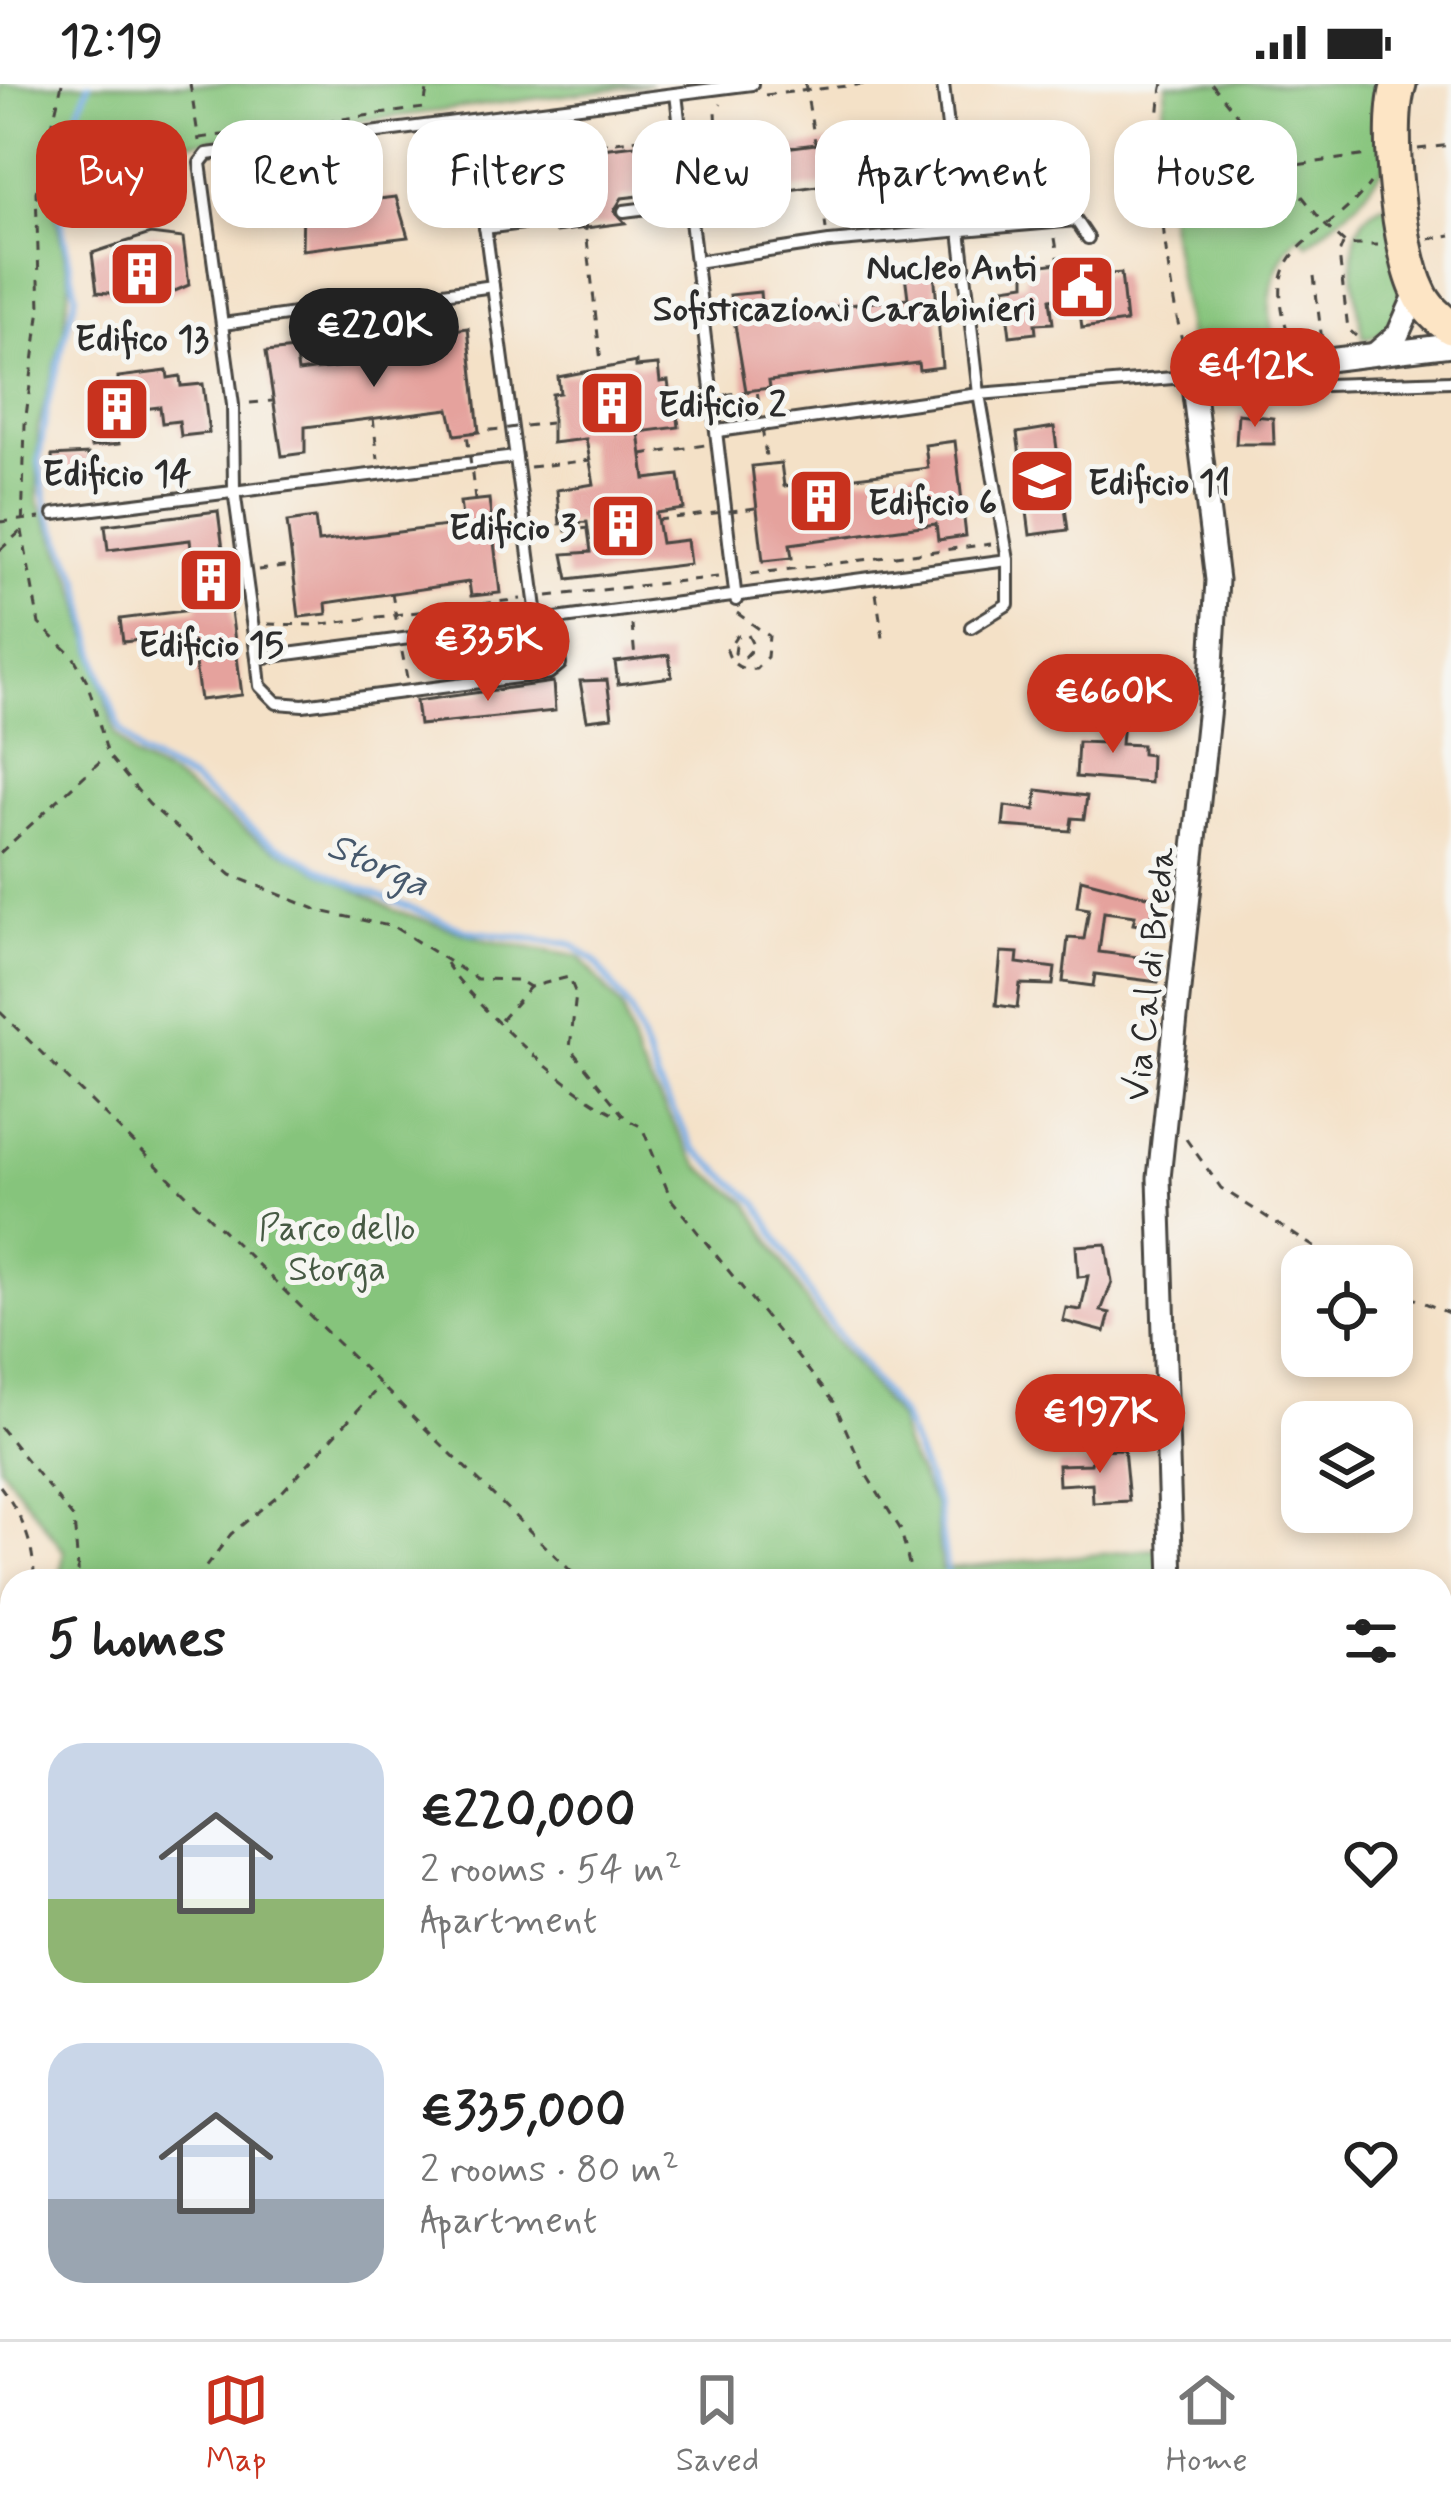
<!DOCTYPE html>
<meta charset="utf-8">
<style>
body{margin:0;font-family:Mynerve,sans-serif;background:#f6f6f6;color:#222;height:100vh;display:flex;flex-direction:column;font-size:45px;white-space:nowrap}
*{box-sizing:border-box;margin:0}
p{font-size:39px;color:#767676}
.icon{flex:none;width:66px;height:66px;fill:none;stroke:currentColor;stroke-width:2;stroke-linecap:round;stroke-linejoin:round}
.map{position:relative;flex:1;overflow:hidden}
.drawer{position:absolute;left:0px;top:1485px;width:1452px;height:771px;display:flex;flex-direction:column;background:#fff;border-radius:36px 36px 0 0;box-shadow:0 6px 18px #0003}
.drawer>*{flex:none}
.banner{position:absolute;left:36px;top:36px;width:1380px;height:108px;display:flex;gap:24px}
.buttons{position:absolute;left:1281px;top:1161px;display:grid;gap:24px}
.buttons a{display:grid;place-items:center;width:132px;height:132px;border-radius:24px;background:#fff;box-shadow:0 6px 18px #0003;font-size:60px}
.price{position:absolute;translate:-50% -102px;padding:0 27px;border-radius:42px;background:#c8321e;color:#fff;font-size:39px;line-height:78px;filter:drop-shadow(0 3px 6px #0008)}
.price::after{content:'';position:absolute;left:50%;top:72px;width:36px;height:27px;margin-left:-18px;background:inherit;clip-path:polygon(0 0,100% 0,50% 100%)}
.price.current{background:#222;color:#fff}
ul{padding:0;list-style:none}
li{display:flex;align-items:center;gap:36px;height:300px;padding:0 48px}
li span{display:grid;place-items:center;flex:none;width:336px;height:240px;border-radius:36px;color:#555}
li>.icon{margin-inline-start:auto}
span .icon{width:144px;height:144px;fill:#fffc;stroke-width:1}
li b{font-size:51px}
h2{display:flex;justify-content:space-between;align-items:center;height:144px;padding:0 48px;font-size:51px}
.tag{padding:0 42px;border-radius:36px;background:#fff;box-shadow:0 6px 18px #0003;font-size:42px;line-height:108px}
.tag.current{background:#c8321e;color:#fff}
.status{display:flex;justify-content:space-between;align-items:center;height:84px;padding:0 60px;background:#fff;direction:ltr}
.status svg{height:33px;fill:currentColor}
.dock{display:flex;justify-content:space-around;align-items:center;height:168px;border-top:3px solid #e0e0e0;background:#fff;font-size:33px;color:#767676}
.dock a{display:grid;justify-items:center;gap:6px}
.dock .current{color:#c8321e}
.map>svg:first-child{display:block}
</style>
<div class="status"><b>12:19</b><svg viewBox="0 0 49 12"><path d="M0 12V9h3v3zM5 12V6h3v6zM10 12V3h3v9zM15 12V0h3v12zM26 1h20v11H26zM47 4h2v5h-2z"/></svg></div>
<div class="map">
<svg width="1451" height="2255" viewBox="0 0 1451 2255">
<rect width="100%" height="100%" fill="#f6f6f2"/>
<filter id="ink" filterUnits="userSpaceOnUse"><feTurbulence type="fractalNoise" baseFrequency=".00833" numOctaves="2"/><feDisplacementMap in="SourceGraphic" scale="24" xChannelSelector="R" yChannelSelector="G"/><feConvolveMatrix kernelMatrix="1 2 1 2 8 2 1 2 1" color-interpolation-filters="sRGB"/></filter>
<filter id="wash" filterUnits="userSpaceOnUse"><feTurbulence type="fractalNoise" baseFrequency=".004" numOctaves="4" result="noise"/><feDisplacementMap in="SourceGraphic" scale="48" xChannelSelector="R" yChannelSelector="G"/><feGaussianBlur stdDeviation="2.7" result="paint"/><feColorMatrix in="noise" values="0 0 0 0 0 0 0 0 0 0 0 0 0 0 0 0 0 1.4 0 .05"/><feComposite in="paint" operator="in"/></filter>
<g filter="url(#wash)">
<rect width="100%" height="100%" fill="#f4e1c7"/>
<g fill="#86c47b" stroke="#587853" stroke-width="3">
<polygon points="0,0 651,0 171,61 167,48 57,63 53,119 70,196 63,251 38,344 38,418 74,497 115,650 134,674 173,694 257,755 397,827 486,856 580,873 622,925 638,977 688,1065 700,1083 748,1119 812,1227 899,1336 904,1361 935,1422 941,1485 1167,1464 1168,1497 60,1497 64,1467 0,1382"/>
<path d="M1167 0H1378L1389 77 1357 119 1308 160 1299 151C1273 176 1257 236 1283 265L1191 274C1181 192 1150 79 1167 0Z"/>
<path d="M1389 120 1395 131C1398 169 1421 251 1363 255 1358 216 1332 131 1389 120Z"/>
<polygon points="12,1753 12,2059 0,2034 0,1760"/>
<polygon points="62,2244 534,2244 538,2255 67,2255"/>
</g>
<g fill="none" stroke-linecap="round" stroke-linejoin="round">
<polyline stroke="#77ade5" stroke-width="6" points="89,0 58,77 58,122 76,211 47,322 39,376 48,429 80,496 99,585 120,646 141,671 192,697 263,754 343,797 468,847 571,860 595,877 631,928 658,999 694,1064 758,1120 817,1222 902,1333 938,1421 948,1497"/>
</g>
<g id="blocks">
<g fill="#e5a29d">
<polygon points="862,54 864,70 871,69 874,94 768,109 769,66"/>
<polygon points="600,55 601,65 662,58 674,108 622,114 614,127 625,139 556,148 563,133 552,122 499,129 499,77 561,70 560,60"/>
<polygon points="152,58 157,90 81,103 75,66"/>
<polygon points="396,113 408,153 302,166 303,124"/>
<polygon points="150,150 183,154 189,201 161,213 97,208 92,169"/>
<polygon points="1084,176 1085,183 1097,181 1098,191 1121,189 1126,238 1082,244 1078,211 1050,215 1053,239 1035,240 1036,249 1010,252 1004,203 1025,200 1025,190 1035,188 1034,182"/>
<polygon points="934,186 942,283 919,286 918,279 769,297 770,304 746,307 730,211 760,208 762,231 908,214 905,190"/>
<polygon points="468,244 479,348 455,351 449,325 305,343 305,369 282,372 266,268 295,265 298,288 442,269 439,248"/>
<polygon points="636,278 636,283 658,281 660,298 668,297 671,319 676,318 679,343 639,348 645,395 679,391 684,425 656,429 661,459 687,456 690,480 568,495 563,470 591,468 587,438 560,440 557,406 594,400 586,355 552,359 552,310 560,309 558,293"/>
<polygon points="167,287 168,294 180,292 181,302 203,300 209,349 181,352 179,337 162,339 160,323 133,326 134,342 117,344 119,360 91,363 85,314 108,311 106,301 118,300 118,293"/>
<polygon points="1238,330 1273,334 1274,360 1236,360"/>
<polygon points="1054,343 1068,446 1030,451 1017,349"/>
<polygon points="955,357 966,452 938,456 936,440 790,460 792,474 763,477 752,382 781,379 784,402 928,384 925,361"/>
<polygon points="88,370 91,397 54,400 52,372"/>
<polygon points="489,415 500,509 471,512 469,498 326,519 327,530 299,533 287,438 315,434 318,458 463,440 460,418"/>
<polygon points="218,427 242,611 200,616 191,550 123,558 120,535 199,525 190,456 108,466 105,441"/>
<polygon points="669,571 672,593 618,600 615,578"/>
<polygon points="607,596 612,633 587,636 580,597"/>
<polygon points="553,598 555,627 419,641 416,617"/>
<polygon points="1108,625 1124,627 1121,660 1142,661 1142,670 1151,671 1150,699 1076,693 1078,658 1105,659"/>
<polygon points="1037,706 1087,712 1084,735 1072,734 1070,747 1003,742 1005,722 1035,726"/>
<polygon points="1081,795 1155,814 1150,843 1133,840 1135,832 1104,828 1099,868 1161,876 1158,898 1095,890 1093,902 1063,898 1068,854 1084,855 1089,825 1077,823"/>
<polygon points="1001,868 1018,869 1017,879 1055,884 1053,901 1020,900 1017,924 996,921"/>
<polygon points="1106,1160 1112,1198 1101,1227 1110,1229 1105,1248 1063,1237 1066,1224 1081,1226 1088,1192 1078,1193 1076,1162"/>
<polygon points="1124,1365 1129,1417 1093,1419 1092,1399 1059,1401 1058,1381 1091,1380 1094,1366"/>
</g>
</g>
</g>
<g filter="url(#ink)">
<use href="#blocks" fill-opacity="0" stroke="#494642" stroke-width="3"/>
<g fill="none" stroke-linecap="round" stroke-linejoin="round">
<defs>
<g id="lane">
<polyline points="752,0 207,70 200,79 233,321 234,406 257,574 1008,476 979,310 943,0"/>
<polyline points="676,10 736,516"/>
<polyline points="471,37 538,539"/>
<polyline points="624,127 687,119"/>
<polyline points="485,144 554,135"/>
<polyline points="696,178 829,158 1076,136 1088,154"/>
<polyline points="223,240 493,202"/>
<polyline points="1215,296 1326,301 1451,297"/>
<polyline points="718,347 979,310 1197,292"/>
<polyline points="54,430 515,373"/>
<polyline points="971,543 1008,520 1008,476"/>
<polyline points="257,574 260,602 277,619 303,621 549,589 560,580 554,539"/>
</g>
<g id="street">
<polyline points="1376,269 1398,250 1417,207"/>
<polyline points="1172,1497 1159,1094 1210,613 1217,496 1193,302 1196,292 1451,261"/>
<polyline points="1043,2244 1046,2255"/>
</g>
<path id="secondary" d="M1399 0C1385 40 1399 169 1419 208 1425 222 1438 235 1451 243"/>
</defs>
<use href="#lane" stroke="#494642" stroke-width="16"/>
<use href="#street" stroke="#494642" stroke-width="27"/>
<use href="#secondary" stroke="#494642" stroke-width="39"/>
<g stroke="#494642" stroke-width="3" stroke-dasharray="9 9" stroke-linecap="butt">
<polyline points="62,0 36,108 40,224 25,340 22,447 39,540 73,572 87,597 108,671 149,720 231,791 320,827 394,843 477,895 519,896 530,903 569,893 576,910 570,964 626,1035 642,1043 671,1115 834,1318 864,1387 901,1446 913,1497"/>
<polyline points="190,0 199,57"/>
<polyline points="805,0 816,63"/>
<path d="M1163 0C1148 53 1169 223 1188 276"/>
<polyline points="1212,0 1326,142 1347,161 1378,161"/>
<polyline points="765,11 865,0"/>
<polyline points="578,37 581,62"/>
<polyline points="693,48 713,45"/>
<polyline points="200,54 424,24 428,0"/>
<polyline points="436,57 450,119 469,126"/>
<polyline points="598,60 666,52"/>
<polyline points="1418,65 1451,61"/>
<polyline points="494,73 563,64"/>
<polyline points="1282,83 1367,71"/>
<polyline points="704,102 719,90 716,27 721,20"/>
<polyline points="820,102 826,145"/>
<polyline points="585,138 601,278"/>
<polyline points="1055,154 1059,178"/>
<polyline points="1429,155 1451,151"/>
<polyline points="1343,160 1339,170 1348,245 1356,252"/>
<polyline points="1314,192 1322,257"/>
<path d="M1298 259 1291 258C1255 155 1321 165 1370 99"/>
<polyline points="250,319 272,317"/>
<polyline points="373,334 378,375"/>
<polyline points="642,371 705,361"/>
<polyline points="530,383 591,376"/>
<polyline points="0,438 40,434"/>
<polyline points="0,466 21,447"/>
<polyline points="258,486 292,482"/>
<polyline points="751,490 991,460"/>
<polyline points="392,509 397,541"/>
<polyline points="876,509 883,554"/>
<polyline points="548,512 718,493"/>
<path d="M737 529 769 552 767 573 756 585C741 587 730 580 727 566L736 552 748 551 754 563 745 573 735 569 736 562 745 563"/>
<polyline points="268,540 315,541 521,515"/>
<polyline points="632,541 635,575"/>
<polyline points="402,568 407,594"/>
<polyline points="0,769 106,672"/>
<path d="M446 879C475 923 574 1014 622 1033"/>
<polyline points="0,928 581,1497"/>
<polyline points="501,936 530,903"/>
<polyline points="1186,1055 1221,1104 1344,1182"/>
<polyline points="1392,1205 1451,1230"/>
<polyline points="0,1343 74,1435 79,1497"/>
<path d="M0 1402C21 1430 35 1460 34 1497"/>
<polyline points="195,1497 231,1450 282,1408 381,1301"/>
<polyline points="0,1735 12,1701"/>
<polyline points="0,1736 12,1745"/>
<polyline points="101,2244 113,2255"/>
<polyline points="460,2244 463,2255"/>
</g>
<use href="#lane" stroke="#fff" stroke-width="10"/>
<use href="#street" stroke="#fff" stroke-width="21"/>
<use href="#secondary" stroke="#fde5c5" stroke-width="33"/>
<g stroke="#494642" stroke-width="3" stroke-dasharray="9 9" stroke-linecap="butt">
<polyline points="671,319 757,306 767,380"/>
<polyline points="475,416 467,349 550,339"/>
<polyline points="657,436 756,424"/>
<polyline points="493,456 588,444"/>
</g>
</g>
</g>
<defs>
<symbol id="building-square" viewBox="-11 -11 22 22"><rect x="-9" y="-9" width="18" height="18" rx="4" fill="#c8321e" stroke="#f6f6f2"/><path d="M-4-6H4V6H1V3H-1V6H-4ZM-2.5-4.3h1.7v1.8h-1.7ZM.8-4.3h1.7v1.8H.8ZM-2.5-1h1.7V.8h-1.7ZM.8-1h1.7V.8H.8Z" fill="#fff"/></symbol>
<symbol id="civic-square" viewBox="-11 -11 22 22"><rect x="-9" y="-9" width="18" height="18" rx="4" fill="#c8321e" stroke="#f6f6f2"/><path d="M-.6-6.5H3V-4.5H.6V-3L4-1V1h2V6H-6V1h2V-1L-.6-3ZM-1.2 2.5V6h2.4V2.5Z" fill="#fff"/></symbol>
<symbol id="school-square" viewBox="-11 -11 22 22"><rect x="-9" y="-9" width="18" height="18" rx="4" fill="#c8321e" stroke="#f6f6f2"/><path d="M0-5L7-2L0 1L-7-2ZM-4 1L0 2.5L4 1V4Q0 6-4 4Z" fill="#fff"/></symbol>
</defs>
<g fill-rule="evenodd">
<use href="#building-square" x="104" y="152" width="76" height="76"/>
<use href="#civic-square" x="1044" y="165" width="76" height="76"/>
<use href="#building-square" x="574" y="281" width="76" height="76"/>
<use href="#building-square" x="79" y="287" width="76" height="76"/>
<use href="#school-square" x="1004" y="359" width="76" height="76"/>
<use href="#building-square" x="783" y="379" width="76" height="76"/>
<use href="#building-square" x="585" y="404" width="76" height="76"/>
<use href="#building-square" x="173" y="458" width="76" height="76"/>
</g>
<g text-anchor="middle" stroke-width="10" stroke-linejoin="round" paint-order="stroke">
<g font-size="36" font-weight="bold" fill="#2b2b2b" stroke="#f6f6f2">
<text x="1036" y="195" text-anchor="end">Nucleo Anti<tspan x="1036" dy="41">Sofisticazioni Carabinieri</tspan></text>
<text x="142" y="266">Edifico 13</text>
<text x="658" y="332" text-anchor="start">Edificio 2</text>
<text x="117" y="401">Edificio 14</text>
<text x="1088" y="410" text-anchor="start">Edificio 11</text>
<text x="868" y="430" text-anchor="start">Edificio 6</text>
<text x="576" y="455" text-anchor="end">Edificio 3</text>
<text x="211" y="572">Edificio 15</text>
</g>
<g font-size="36" fill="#2b2b2b" stroke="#f6f6f2">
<text transform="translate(1148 890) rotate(-84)" y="13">Via Cal di Breda</text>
</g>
<g font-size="36" fill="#465943" stroke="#f6f6f2">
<text x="337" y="1155">Parco dello<tspan x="337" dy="41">Storga</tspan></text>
</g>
<g font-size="39" font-style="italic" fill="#46586c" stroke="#f6f6f2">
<text transform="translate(379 779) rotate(24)" y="14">Storga</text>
</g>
</g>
</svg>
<div class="buttons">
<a><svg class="icon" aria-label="locate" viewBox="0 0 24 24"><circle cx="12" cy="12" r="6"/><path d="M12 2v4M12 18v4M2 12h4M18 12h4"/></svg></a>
<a><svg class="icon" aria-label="layers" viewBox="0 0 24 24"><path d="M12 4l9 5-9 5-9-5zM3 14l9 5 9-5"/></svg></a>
</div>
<b class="price current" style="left:374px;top:306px">€220K</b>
<b class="price" style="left:1255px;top:346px">€412K</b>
<b class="price" style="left:488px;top:620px">€335K</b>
<b class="price" style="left:1113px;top:672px">€660K</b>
<b class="price" style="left:1100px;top:1392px">€197K</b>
<div class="banner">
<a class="tag current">Buy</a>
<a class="tag">Rent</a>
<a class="tag">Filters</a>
<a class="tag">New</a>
<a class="tag">Apartment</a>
<a class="tag">House</a>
</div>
<section class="drawer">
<h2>5 homes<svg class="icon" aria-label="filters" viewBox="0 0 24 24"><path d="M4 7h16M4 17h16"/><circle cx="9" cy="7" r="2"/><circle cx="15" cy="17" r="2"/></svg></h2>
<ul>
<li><span style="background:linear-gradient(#c9d6e8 65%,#8fb573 0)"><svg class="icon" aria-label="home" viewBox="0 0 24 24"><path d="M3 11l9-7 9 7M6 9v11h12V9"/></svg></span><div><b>€220,000</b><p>2 rooms · 54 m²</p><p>Apartment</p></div><svg class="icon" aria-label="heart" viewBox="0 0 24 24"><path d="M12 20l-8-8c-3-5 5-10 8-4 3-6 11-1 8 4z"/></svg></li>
<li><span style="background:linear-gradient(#c9d6e8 65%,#9aa5b1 0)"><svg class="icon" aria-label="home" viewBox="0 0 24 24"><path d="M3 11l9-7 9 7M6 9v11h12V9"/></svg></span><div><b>€335,000</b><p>2 rooms · 80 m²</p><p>Apartment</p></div><svg class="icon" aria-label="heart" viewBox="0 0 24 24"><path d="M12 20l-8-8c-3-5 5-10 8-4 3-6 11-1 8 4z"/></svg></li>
</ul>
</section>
</div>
<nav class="dock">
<a class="current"><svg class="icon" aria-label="map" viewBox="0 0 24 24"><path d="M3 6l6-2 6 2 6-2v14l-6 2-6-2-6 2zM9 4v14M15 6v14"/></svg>Map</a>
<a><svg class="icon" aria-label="saved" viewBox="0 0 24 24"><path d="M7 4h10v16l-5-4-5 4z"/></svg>Saved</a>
<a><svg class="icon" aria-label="home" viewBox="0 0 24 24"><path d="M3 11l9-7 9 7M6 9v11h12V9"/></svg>Home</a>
</nav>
